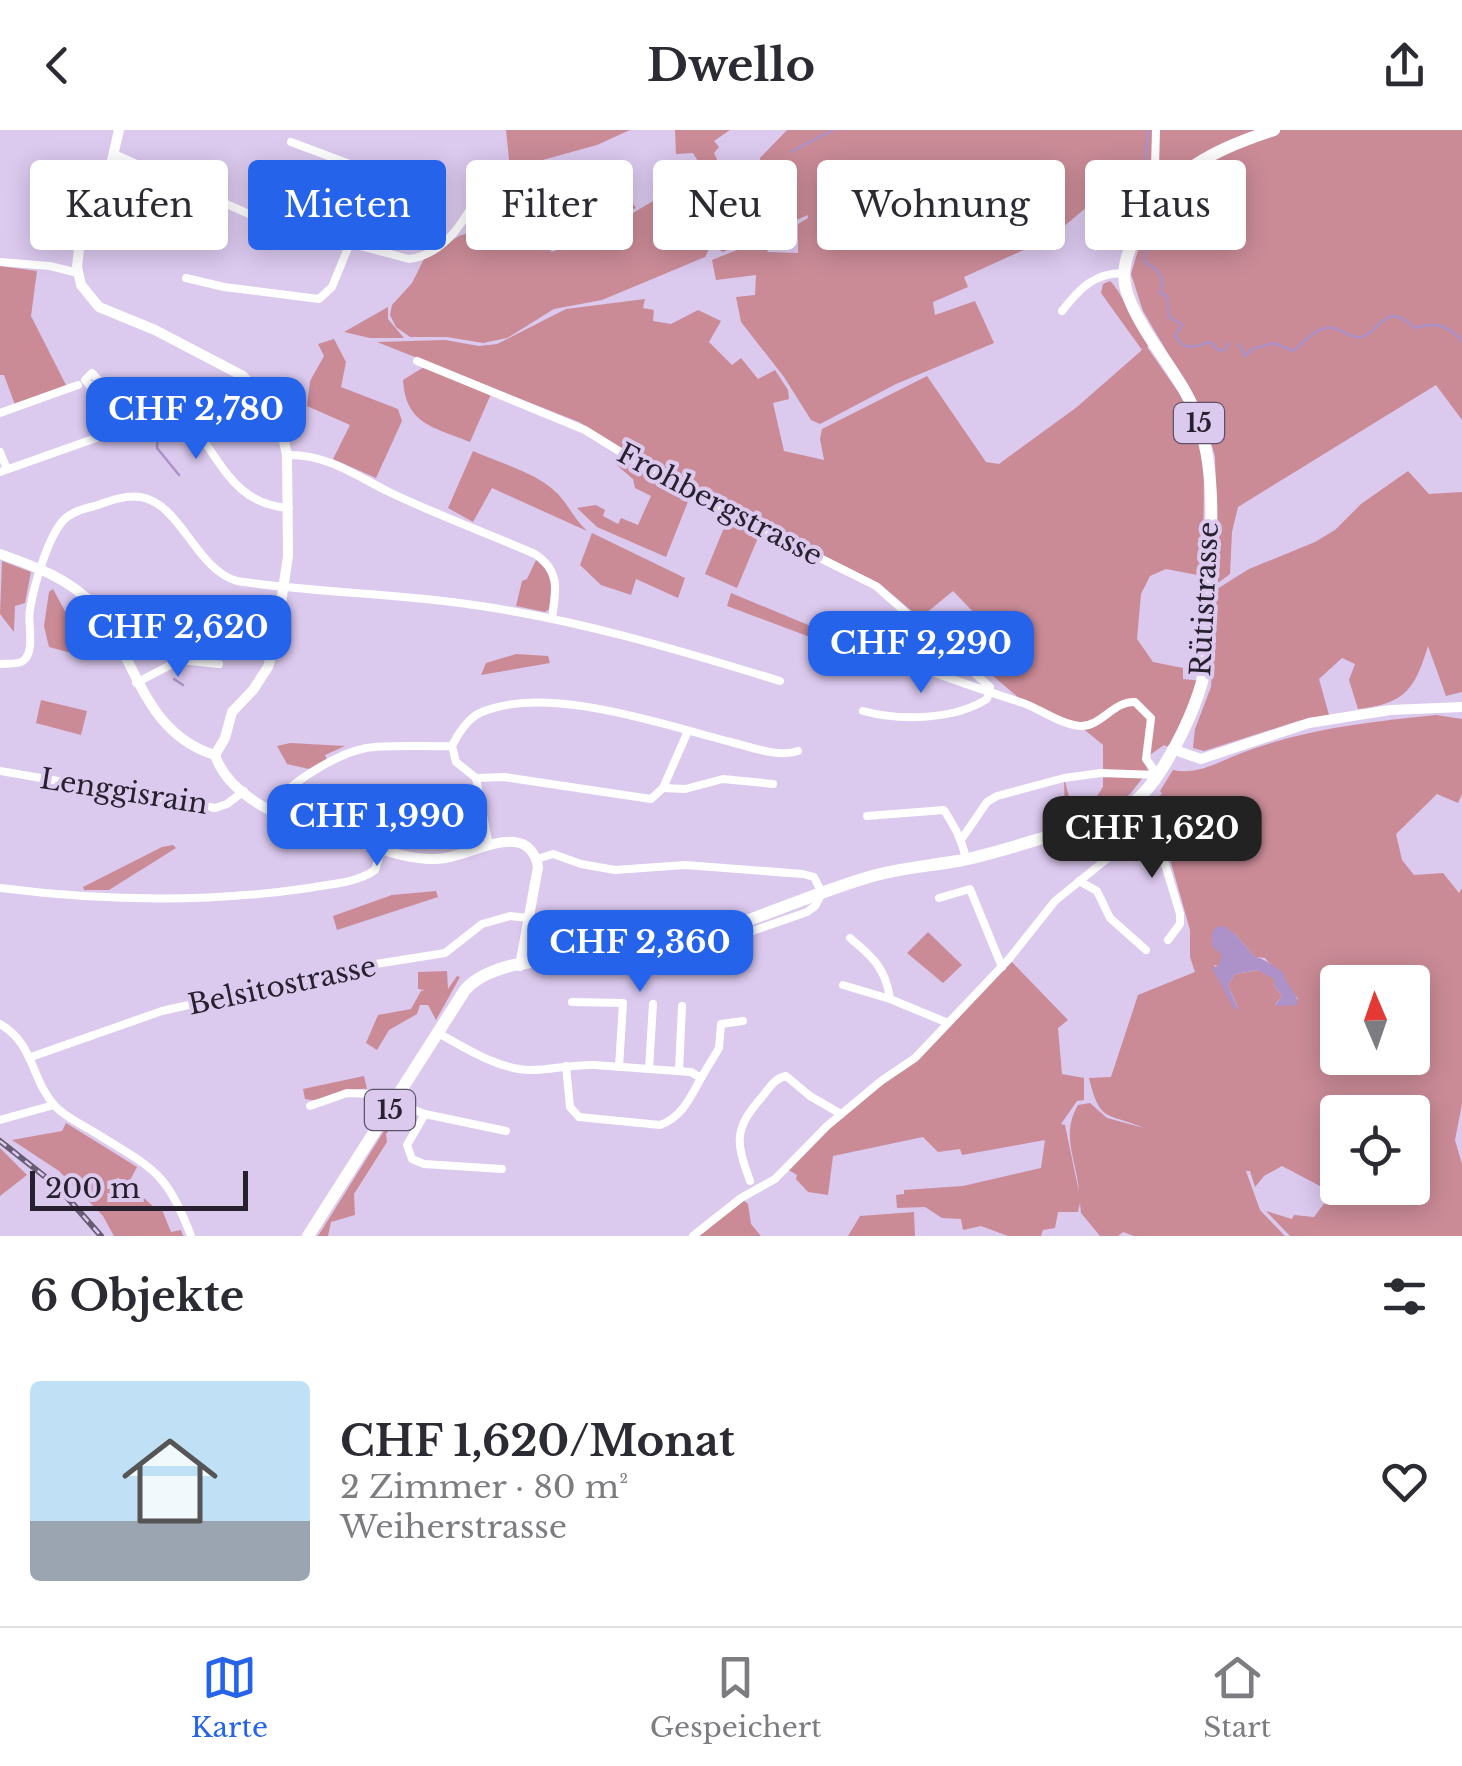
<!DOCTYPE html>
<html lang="de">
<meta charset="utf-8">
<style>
body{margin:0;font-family:"Libre Baskerville",serif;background:#f7f7f7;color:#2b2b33;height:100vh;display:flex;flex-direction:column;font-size:38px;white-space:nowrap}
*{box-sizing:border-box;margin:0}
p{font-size:32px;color:#7c7c81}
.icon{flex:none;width:55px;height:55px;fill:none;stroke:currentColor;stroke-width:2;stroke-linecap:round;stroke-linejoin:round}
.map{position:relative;height:1106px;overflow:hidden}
.side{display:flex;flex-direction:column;background:#fff;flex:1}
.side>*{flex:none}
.guide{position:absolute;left:30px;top:30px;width:1402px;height:90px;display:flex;gap:20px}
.needle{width:65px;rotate:358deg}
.buttons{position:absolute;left:1320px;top:835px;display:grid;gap:20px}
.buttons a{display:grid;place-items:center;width:110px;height:110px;border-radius:10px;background:#fff;box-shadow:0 5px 25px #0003;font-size:50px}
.scale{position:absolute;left:30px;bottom:25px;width:218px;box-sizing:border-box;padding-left:10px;border:5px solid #27202e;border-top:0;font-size:28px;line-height:35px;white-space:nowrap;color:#27202e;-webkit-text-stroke:8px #dbc9ee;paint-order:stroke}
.price{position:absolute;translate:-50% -85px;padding:0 22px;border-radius:20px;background:#2563eb;color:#fff;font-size:32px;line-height:65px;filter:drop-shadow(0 2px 5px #0008)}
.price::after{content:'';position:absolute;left:50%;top:60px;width:30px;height:22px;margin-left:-15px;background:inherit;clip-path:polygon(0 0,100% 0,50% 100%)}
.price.active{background:#222;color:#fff}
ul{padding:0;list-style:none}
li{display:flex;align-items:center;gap:30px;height:250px;padding:0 30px}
li span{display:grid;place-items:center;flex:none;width:280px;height:200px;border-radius:10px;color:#555}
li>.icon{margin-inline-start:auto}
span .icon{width:120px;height:120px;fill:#fffc;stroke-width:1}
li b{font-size:42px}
h2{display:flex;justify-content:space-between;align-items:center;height:120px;padding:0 30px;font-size:42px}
.chip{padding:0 35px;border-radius:10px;background:#fff;box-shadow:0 5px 25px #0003;font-size:35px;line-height:90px}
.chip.active{background:#2563eb;color:#fff}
header{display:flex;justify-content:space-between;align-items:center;height:130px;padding:0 30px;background:#fff;font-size:45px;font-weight:800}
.menu{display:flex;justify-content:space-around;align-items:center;height:140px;border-top:2px solid #e1e1e2;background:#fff;font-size:28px;color:#7c7c81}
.menu a{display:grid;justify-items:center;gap:5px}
.menu .active{color:#2563eb}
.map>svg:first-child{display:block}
</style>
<header><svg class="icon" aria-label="back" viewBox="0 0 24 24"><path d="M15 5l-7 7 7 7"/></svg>Dwello<svg class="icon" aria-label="share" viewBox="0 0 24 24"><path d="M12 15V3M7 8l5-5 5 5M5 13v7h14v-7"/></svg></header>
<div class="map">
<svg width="1462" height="1106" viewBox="0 0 1462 1106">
<rect width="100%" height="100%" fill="#dbc9ee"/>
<g fill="#ca8b97" fill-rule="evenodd">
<polygon points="506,0 630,0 597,15 510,39"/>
<path d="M675 0H730L714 11 719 17 714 23 720 36 752 38 755 52C745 66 724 70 717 86 711 99 713 114 705 127L602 170 554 179 507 208 483 213 447 207H410L396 197 390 185 392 175 412 153 424 129 459 106 480 99 481 91 529 93 527 102 545 108V115L552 122 626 87 704 41 693 23 676 24Z"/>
<path d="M787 0H1462V290L1436 255 1238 377 1232 402 1230 444 1218 453 1215 326 1200 278 1143 181 1131 144 1141 110 1171 64 1157 46 1100 66 1050 108 964 147 968 157 933 172 935 185 975 171 994 213 896 254 820 294 811 290 784 247 741 192 736 167 755 165 756 145 716 150 712 130 762 110 768 122 798 123V94L808 88V85L723 122 715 118C717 105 716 89 727 78 749 56 763 72 760 28Z"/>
<polygon points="631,71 636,78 584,100 578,90 590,80"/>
<polygon points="0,136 37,141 31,186 67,257 15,275 4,245 0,245"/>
<path d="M1110 151C1119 158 1139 200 1150 214L1147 217 1188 276 1204 336 1203 446 1166 439 1150 446 1141 464 1137 509 1153 532 1183 538V549L1202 551 1172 619 1164 615 1144 629 1148 641 1130 664 1114 676 1085 682 1065 691 1064 648 1072 678 1090 677 1103 657V615L1080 596 1019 568 972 528 985 494 953 461 920 488 880 454 646 335 579 292 377 212 445 210 479 216 497 214 566 179 645 169 643 178 654 180 653 191 671 194 698 180 721 191 709 212 732 235 741 228 758 249 775 240 788 260 789 269 773 273 784 321 824 330 820 309 822 299 927 246 986 332 999 334 1077 277 1142 220 1101 163 1103 154Z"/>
<polygon points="388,177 388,189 404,208 370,208 344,202"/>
<polygon points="334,209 346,232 341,257 398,279 402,291 376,348 333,329 350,295 307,276 310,251 324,226 318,214"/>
<path d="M424 237 491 264 470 312C434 297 406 295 403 250Z"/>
<path d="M473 321C500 333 538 343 558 364 569 376 575 390 587 401L492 358 473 392 448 378Z"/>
<polygon points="615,326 689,369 666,427 597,397 577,378 596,375 605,380 603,386 618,394 621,388 638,395 651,366 635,358 633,349 613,332"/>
<path d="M1408 341 1429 364 1462 362V562L1446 566 1428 516C1415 559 1405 574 1358 579L1349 550 1355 534 1342 528 1319 549 1329 585 1298 591 1204 621 1193 618 1195 599 1211 557 1217 459 1249 439 1315 412 1335 400 1361 374Z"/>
<polygon points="728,388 760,403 737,458 705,444"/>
<polygon points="592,403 685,448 678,468 636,449 631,465 601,455 580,435"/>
<path d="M536 430C554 444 552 458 549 479L545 482 516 476 522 451 527 449Z"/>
<polygon points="2,431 31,442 25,473 15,476 14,502 0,484"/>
<polygon points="53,459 66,483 86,497 79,525 49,517 44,496 49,462"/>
<polygon points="731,463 837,507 830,524 810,507 727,476"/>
<polygon points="903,495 915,501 921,520 939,527 946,537 941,541 909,526 907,521 892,519 893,509 905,515 896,497"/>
<polygon points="516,524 548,526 550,533 481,545 486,533"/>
<polygon points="41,570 87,581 81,605 36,593"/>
<path d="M1436 585 1462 589V664L1458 673 1437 664 1396 704 1402 730 1414 745 1443 743 1459 763 1462 758V974L1455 1010 1462 1034V1106H1290L1266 1081 1292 1089 1294 1085 1314 1087 1326 1071 1320 1056 1282 1036 1264 1046 1255 1057 1250 1041H1246L1260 1080 1285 1106H1134L1123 1102 1118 1106H1100L1081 1083 1080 1073 1078 1082H1058L1055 1098 1043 1100 1041 1106H1008L981 1096 963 1100 961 1089 942 1088 925 1077 897 1078 896 1065 904 1064V1060L963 1056 1041 1038 1045 1010 962 1025 960 1019 938 1022 923 1007 833 1026 828 1065 808 1062 796 1049 797 1045 787 1039 806 1014 915 928 1009 829 1068 890 1058 898 1062 944 1084 948V970L1077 971 1061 994 1065 995 1079 1062C1077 1030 1060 1006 1078 975L1090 973 1107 988 1144 998C1106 982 1100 993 1089 948L1111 947 1138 865 1195 842 1190 827V800L1165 711 1156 704 1158 701 1143 694 1140 680 1162 664 1160 661 1173 640C1197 645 1217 633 1239 624 1303 599 1368 592 1436 585ZM1235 804 1255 827 1265 828 1298 869 1275 875 1282 866 1274 855 1275 849 1259 840 1235 844 1228 855 1238 878 1214 835 1219 836ZM1338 852H1412V928H1338ZM1338 982H1412V1058H1338Z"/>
<polygon points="290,613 345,616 325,625 328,632 309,639 287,634 277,616"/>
<polygon points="173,715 176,718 109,760 84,760 83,757 162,717"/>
<polygon points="436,761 438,767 337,800 333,786 392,765"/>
<polygon points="928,802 962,835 943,853 907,823"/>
<polygon points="447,841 448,859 457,846 460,847 436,890 428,875 420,875 417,884 389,900 377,920 366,913 378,885 411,879 421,861 425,860 418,859 418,842"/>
<path d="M364 946 367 959C345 957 325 974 305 969L303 959Z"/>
<polygon points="66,993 137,1037 128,1054 155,1078 161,1077 171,1102 181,1100 183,1106 114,1106 103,1086 59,1041 12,1010 62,1001"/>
<polygon points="389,993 392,996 386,1004 387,1012 354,1064 355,1085 331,1092 328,1106 318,1106"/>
<polygon points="0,1018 27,1045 0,1066"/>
<polygon points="741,1068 748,1074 751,1094 761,1106 693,1106"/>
<polygon points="914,1082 915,1106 848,1106 860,1086"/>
</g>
<path fill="#ac92c8" d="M1224 796 1235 804 1255 827C1267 829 1272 837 1283 842 1285 855 1298 863 1298 875L1275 876 1282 866 1274 855V849L1258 840 1235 844 1228 855 1238 879H1234L1212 838 1219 835 1222 825 1212 816V803L1216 797Z"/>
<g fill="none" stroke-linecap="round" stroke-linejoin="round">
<g stroke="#ac92c8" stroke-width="2.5">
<polyline points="791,22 833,0"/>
<polyline points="1145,42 1148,0"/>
<path d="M1160 91C1159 106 1143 116 1144 131L1158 141 1163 151 1160 163 1167 166 1169 187 1182 195 1175 206C1187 223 1194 216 1210 212L1218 220H1224L1229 214"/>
<path d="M1239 214 1245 226 1253 219 1274 213 1293 221C1306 211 1322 190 1339 200 1345 203 1353 208 1361 207 1379 204 1386 168 1414 198 1435 192 1448 194 1462 212"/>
<polyline points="167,281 159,286 157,318 179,345"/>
<polyline points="174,549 183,555"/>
</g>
<g stroke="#fff" stroke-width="8">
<polyline points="1156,0 1155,37 1164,58"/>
<path d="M291 12 387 48C412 67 394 97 386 122"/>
<path d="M114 24 260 89 409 129C450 124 470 80 488 48L508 42"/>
<polyline points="0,132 50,136 78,143"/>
<polyline points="186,148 224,157 319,169 332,157 350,113"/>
<path d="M1062 181C1079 159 1094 143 1123 143"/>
<path d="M417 231 585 300 677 357 876 456 990 557 987 569C954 590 900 591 863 581"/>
<path d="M99 251 92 243 85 250 91 257 99 251C128 258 154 261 177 281 221 318 224 373 289 378"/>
<polyline points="0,283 78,255"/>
<circle cx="114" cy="293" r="7"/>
<polyline points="0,322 7,339"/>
<path d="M287 325C327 324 355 345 389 362 437 385 487 403 535 424 561 441 556 461 552 488"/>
<polyline points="0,342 99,307 109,299"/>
<path d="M850 509C907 534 964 554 1023 573 1040 579 1062 595 1080 596 1101 597 1113 571 1135 572L1151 588 1146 629 1158 645"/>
<path d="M0 534C6 533 18 535 23 531 36 522 27 492 30 479 34 456 49 401 67 387 75 381 85 378 95 376 109 371 125 365 140 367 181 373 195 439 237 451 315 463 395 463 474 475 579 490 679 520 780 551"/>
<polyline points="136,553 180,530 219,534"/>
<polyline points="0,641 215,678 227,674 244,661"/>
<polyline points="476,648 504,647 651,669 663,658 688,601"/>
<polyline points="663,658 685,659 723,649 773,654"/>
<path d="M270 680C286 654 336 624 366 618 389 614 428 617 452 616"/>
<path d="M867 686 944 680C954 696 962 709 966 729"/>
<polyline points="1135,693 1156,704 1180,784 1180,794 1168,810"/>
<polyline points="963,707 987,672 997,666 1064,648 1101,643 1158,645"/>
<path d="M489 716 476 648 456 632 452 616C458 603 469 587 482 582 548 554 664 595 731 612 750 617 779 628 798 621"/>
<path d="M537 729 553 724 581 734 615 740 685 735 803 744 814 747 822 763 815 776 807 782 652 836C635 839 614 841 600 828"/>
<polyline points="1079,751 1097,761 1110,788 1146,820"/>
<path d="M0 758C103 771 206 773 309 758 330 754 357 753 375 740L382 719"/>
<polyline points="939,768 970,759 1002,837"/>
<path d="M850 808C873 827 886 839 890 869L948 893"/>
<polyline points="843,855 890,869"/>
<polyline points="572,872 623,873 619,937"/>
<path d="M0 894C34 913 31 950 55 976 65 987 81 994 94 1002 151 1038 166 1039 191 1106"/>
<path d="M440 904C465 918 500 940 530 940 551 940 573 934 594 935L691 942 701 948C690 968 682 987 660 995L579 987 570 977 566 936"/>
<polyline points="31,927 162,881 357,837 445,823 482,794 510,786 528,788"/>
<polyline points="649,939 653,874"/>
<polyline points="679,941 682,876"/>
<polyline points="701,948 719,918 721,894 743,891"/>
<polyline points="310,976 347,963 372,964 425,984 506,1001"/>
<polyline points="425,984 407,1015 412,1029 424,1034 502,1039"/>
<polyline points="0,990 54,975"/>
<path d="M750 1051C736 1012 733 1000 762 967 770 957 775 948 786 946L810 966 841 984"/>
<polyline points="693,1106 741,1068 775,1049 827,996 881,951 915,928 1009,829 1055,771 1124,715 1135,693 1129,676"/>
</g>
<g stroke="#fff" stroke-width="10">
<polyline points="119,0 110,39 79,119 77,137 81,155 99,177 155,200 243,246 272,278 282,302 287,325 288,426 275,513 268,537 253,560 232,582 225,608 215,625"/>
<path d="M0 424C34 436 71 449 95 477 136 525 142 603 215 625"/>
<polyline points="1172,619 1201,629 1309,593 1390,580 1462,577"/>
<path d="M215 625C233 679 315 699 363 714 385 720 408 729 431 729 459 730 488 710 514 712 528 713 536 724 538 737L520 836"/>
</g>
<path stroke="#fff" stroke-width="12" d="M308 1106 465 860C500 820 596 832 646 821 722 806 795 769 869 747 898 738 929 736 958 731 990 725 1022 714 1053 705 1074 699 1099 695 1118 684 1133 675 1146 662 1156 648 1175 620 1193 584 1202 552 1207 531 1206 507 1207 484 1210 427 1218 352 1200 296 1186 249 1149 216 1130 171 1120 148 1124 129 1135 107 1167 43 1208 21 1274 0"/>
<defs>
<polyline id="rail" points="0,1011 58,1057 101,1106"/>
</defs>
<use href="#rail" stroke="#675c72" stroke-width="6"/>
<use href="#rail" stroke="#dbc9ee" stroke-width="2.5" stroke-dasharray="8" stroke-linecap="butt"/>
</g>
<g text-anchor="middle" stroke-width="8" stroke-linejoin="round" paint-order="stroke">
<g fill="#dbc9ee" stroke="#5d5368" stroke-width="2.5">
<rect x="1174" y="273" width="50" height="40" rx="8"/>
<rect x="365" y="960" width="50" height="40" rx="8"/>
</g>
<g font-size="25" font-weight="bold" fill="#27202e">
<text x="1199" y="302">15</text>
<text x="390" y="989">15</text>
</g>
<g font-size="28" fill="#27202e" stroke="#dbc9ee">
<text transform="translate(720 374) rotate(28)" y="10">Frohbergstrasse</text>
<text transform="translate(1204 469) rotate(-87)" y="10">Rütistrasse</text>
<text transform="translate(124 661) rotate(9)" y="10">Lenggisrain</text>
<text transform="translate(282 855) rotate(-12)" y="10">Belsitostrasse</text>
</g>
</g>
</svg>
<div class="buttons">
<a><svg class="needle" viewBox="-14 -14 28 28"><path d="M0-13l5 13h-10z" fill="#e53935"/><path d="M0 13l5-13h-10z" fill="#7c7c81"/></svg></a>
<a><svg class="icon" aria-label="locate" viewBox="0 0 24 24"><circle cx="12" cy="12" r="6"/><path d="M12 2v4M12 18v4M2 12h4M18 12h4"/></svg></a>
</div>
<div class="scale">200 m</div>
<b class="price" style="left:196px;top:332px">CHF 2,780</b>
<b class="price" style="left:178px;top:550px">CHF 2,620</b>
<b class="price" style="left:921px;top:566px">CHF 2,290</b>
<b class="price" style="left:377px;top:739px">CHF 1,990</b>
<b class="price active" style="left:1152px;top:751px">CHF 1,620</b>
<b class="price" style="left:640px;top:865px">CHF 2,360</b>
<div class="guide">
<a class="chip">Kaufen</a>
<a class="chip active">Mieten</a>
<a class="chip">Filter</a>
<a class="chip">Neu</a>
<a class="chip">Wohnung</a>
<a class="chip">Haus</a>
</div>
</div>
<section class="side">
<h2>6 Objekte<svg class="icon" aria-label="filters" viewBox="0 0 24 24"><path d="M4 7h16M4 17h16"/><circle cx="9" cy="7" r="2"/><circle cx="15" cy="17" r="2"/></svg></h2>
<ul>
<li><span style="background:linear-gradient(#bfe0f5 70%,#9aa5b1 0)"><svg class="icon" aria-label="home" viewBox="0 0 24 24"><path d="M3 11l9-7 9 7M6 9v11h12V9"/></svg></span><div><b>CHF 1,620/Monat</b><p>2 Zimmer · 80 m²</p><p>Weiherstrasse</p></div><svg class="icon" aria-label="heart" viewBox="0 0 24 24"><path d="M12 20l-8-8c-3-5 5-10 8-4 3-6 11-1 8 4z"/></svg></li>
</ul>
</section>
<nav class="menu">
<a class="active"><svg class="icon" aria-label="map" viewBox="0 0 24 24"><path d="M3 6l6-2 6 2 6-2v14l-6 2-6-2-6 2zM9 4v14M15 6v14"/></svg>Karte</a>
<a><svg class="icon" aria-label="saved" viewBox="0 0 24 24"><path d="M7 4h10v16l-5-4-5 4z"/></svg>Gespeichert</a>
<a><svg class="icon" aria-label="home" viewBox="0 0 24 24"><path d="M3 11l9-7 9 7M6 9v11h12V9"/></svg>Start</a>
</nav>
